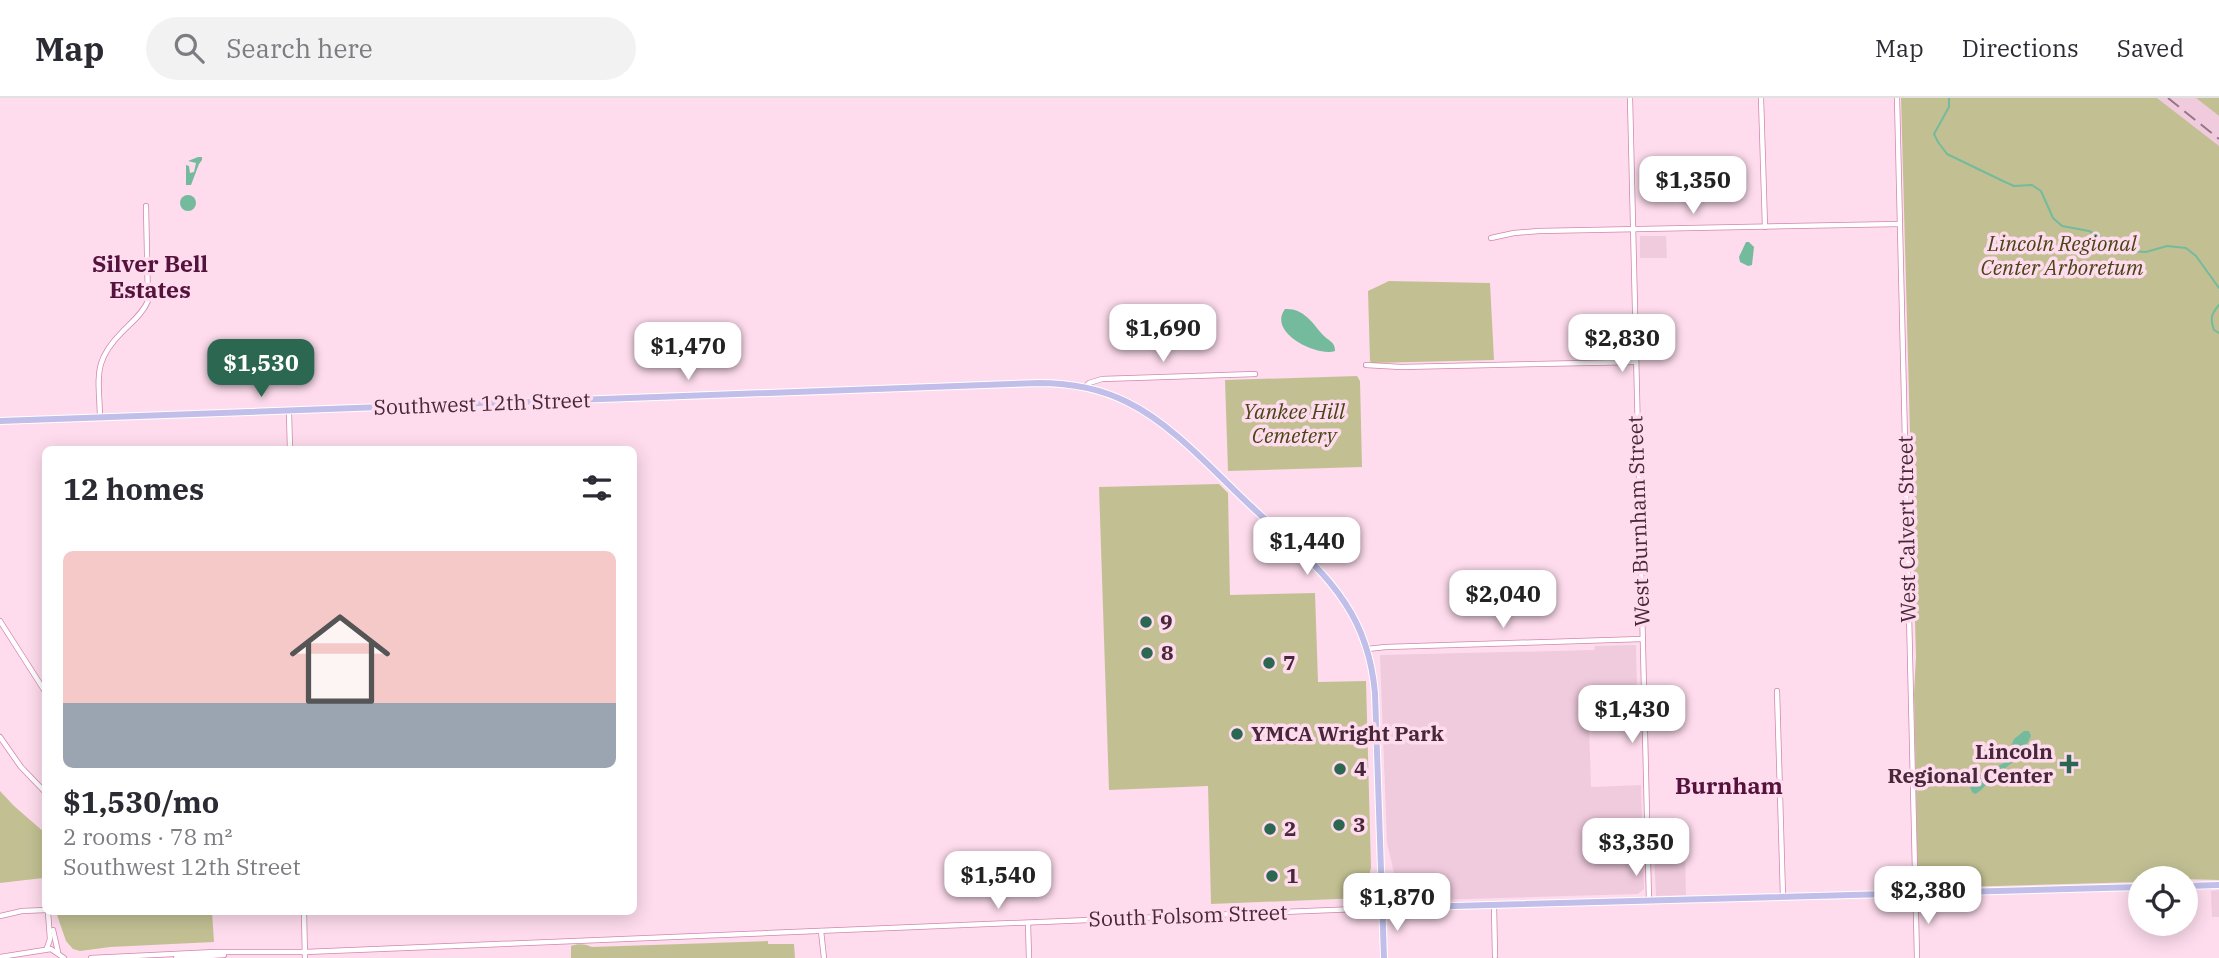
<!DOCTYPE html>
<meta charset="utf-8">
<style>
body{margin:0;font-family:"IBM Plex Serif",serif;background:#f2f2f3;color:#2b2b33;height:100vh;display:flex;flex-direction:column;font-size:26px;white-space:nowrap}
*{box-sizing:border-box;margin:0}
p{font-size:23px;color:#7c7c81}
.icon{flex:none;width:38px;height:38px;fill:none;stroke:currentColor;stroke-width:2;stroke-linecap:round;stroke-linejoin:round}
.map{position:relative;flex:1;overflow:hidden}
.drawer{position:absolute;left:42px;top:348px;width:595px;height:469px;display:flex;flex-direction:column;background:#fff;border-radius:10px;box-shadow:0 4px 18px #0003}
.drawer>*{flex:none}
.tools{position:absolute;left:2128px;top:768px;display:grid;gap:14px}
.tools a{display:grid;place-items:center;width:70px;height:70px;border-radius:50%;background:#fff;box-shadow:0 4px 18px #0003;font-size:35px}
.price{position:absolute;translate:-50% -60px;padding:0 16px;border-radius:14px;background:#fff;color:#222;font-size:23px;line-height:46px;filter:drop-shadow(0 2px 4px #0008)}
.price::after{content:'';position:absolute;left:50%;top:42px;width:21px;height:16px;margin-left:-10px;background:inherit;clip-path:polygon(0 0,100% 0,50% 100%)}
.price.active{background:#2c6751;color:#fff}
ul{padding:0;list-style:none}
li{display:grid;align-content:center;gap:14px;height:371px;padding:0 21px}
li+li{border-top:2px solid #e1e1e2}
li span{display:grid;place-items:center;height:217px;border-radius:10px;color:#555}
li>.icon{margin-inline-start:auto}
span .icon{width:126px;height:126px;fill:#fffc;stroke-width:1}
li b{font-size:30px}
h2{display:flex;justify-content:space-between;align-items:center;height:84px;padding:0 21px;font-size:30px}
header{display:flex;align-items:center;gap:42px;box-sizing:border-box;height:98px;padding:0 35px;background:#fff;border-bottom:2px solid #e1e1e2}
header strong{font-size:33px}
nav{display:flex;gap:38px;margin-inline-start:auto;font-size:24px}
.search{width:490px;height:63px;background:#f2f2f3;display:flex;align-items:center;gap:18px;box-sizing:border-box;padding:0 24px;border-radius:38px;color:#7c7c81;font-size:26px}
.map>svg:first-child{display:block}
</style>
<header>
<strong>Map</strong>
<div class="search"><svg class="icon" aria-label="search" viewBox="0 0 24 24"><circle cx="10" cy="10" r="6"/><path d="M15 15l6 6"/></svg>Search here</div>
<nav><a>Map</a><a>Directions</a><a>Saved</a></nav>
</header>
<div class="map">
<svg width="2219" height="860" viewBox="0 0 2219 860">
<rect width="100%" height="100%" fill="#fedced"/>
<g fill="#f0cbde">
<polygon points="2132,0 2196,0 2219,18 2219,70"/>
<polygon points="1640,138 1666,138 1667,160 1640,160"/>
<polygon points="1636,547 1637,592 1588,594 1591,689 1641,687 1644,791 1638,796 1435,802 1395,799 1395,779 1387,745 1380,557 1594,552 1595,548"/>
<polygon points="1654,756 1685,756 1686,797 1656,798"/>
<polygon points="2219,792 2219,819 2212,819 2211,793"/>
</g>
<g fill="#c2c093">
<polygon points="1901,0 2157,0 2219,48 2219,782 2140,780 2140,784 1922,790 1922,785 1918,784 1914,596 1916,559"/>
<polygon points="2196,0 2219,0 2219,18"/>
<polygon points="1389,183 1490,185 1494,262 1372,265 1370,263 1368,193"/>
<polygon points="1357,278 1360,283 1362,369 1228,373 1225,282"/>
<polygon points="1219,386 1228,395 1230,497 1315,495 1318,584 1366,583 1371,770 1368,781 1368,798 1362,800 1211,806 1208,688 1109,692 1099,389"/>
<polygon points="0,693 14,708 45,735 45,766 43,780 0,785"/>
<polygon points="56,814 212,814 214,844 110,849 80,853 73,851 66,843"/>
<path d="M768 843V846H794L795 860H571V848C578 845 586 846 592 849Z"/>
</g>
<g fill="#74ba9d">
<polygon points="198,59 202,59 202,62 199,66 191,87 186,87 186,67 189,68 190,75 194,74 196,65 188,63"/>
<circle cx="188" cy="105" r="8"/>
<polygon points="1746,144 1749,144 1754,149 1752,167 1748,168 1740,164 1739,159"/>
<path d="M1285 211C1303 210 1312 224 1322 236 1328 243 1335 243 1335 253 1318 259 1267 235 1285 211Z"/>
<path d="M2024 633H2029L2031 638C2020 661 2011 666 1992 680 1986 686 1983 692 1975 696L1972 694 1970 689C1977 674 1991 672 2004 665L2014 641Z"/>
</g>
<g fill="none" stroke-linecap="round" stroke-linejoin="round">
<g stroke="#74ba9d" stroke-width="2">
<polyline points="1949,0 1949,9 1934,36 1938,44 1947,56 2005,84 2014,88 2032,87 2041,93 2053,120 2062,128 2089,133 2129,153 2146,154 2167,148 2186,150 2196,158 2219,190"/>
<path d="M2219 207C2211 216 2210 221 2214 232L2219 235"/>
</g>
<defs>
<g id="minor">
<polyline points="1630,0 1649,803"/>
<polyline points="1761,0 1765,129"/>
<polyline points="1897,0 1917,860"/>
<polyline points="1491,140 1514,135 1539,133 1899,126"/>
<polyline points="1366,267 1401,269 1635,264"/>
<polyline points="1085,289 1089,285 1102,281 1255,276"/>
<polyline points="289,314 290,352"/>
<path d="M100 319C99 278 92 264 123 233 132 224 143 215 148 203L146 108"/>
<polyline points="0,523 46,595"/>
<polyline points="1367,551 1386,549 1642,541"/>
<polyline points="1777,593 1783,799"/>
<polyline points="0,639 21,669 46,695"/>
<polyline points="1494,808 1495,858"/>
<polyline points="304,814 305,860"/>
<polyline points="0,818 22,813 46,812"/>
<polyline points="1028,825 1029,860"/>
<polyline points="53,832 58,854"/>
<polyline points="821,833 824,860"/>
<polyline points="47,850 50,841 48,814"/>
<polyline points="0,859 51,851 64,860"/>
<polyline points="91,860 215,854 305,854 1382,810"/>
<polyline points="176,860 224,857"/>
</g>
<g id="major">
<path d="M0 323 1039 285C1070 285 1099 290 1127 304 1174 327 1214 374 1253 410 1284 439 1321 468 1345 505 1363 532 1372 562 1375 595L1384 860"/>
<polyline points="2186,788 2219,787"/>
<polyline points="1382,810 2140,789"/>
</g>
</defs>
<use href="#minor" stroke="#d385b0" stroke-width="6"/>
<use href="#major" stroke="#fff" stroke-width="8"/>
<use href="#minor" stroke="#fff" stroke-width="4.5"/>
<use href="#major" stroke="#c1bfe9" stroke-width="6"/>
<polyline stroke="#967586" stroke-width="2" stroke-dasharray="14 7" stroke-linecap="butt" points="2168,0 2219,41"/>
</g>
<g fill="#2c6751" stroke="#fedced" stroke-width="2.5">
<circle cx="1146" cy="524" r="7"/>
<circle cx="1147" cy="555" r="7"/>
<circle cx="1269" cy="565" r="7"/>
<circle cx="1237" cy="636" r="7"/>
<path d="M2065.5 655.5h7v7h7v7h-7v7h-7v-7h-7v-7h7z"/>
<circle cx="1340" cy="671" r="7"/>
<circle cx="1339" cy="727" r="7"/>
<circle cx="1270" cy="731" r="7"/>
<circle cx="1272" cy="778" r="7"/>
</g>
<g text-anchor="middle" stroke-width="7" stroke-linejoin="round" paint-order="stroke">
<g font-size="21" font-style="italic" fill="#484515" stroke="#fedced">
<text x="2062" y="153">Lincoln Regional<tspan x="2062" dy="24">Center Arboretum</tspan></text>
<text x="1294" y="321">Yankee Hill<tspan x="1294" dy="24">Cemetery</tspan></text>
</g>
<g font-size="21" fill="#472739" stroke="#fedced">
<text transform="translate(482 306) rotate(-2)" y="7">Southwest 12th Street</text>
<text transform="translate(1639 423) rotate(-92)" y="7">West Burnham Street</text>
<text transform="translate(1907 431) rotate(-91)" y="7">West Calvert Street</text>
<text transform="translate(1188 818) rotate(-2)" y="7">South Folsom Street</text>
</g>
<g font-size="21" font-weight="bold" fill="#472739" stroke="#fedced" text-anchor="start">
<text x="1160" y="531">9</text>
<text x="1161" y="562">8</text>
<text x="1283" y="572">7</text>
<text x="1251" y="643">YMCA Wright Park</text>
<text x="2053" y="661" text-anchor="end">Lincoln<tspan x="2053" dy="24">Regional Center</tspan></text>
<text x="1354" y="678">4</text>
<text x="1353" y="734">3</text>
<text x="1284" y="738">2</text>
<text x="1286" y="785">1</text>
</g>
<g font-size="23" font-weight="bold" fill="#55123d" stroke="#fedced">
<text x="150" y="174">Silver Bell<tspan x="150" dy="26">Estates</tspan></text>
<text x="1729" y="696">Burnham</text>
</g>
</g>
</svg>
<div class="tools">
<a><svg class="icon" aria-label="locate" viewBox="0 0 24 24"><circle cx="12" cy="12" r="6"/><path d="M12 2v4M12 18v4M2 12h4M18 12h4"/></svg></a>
</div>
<b class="price" style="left:1693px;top:118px">$1,350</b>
<b class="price" style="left:1163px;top:266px">$1,690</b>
<b class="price" style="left:1622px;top:276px">$2,830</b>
<b class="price" style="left:688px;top:284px">$1,470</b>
<b class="price active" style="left:261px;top:301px">$1,530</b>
<b class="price" style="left:1307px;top:479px">$1,440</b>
<b class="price" style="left:1503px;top:532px">$2,040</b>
<b class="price" style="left:1632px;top:647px">$1,430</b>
<b class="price" style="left:1636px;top:780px">$3,350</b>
<b class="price" style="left:998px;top:813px">$1,540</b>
<b class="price" style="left:1928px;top:828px">$2,380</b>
<b class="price" style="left:1397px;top:835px">$1,870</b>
<section class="drawer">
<h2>12 homes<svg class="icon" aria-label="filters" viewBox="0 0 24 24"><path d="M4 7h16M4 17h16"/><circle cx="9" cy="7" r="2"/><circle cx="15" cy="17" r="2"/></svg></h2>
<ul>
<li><span style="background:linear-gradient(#f6c9c9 70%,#9aa5b1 0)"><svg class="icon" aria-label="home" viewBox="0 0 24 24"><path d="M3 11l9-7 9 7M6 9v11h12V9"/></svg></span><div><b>$1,530/mo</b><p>2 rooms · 78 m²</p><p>Southwest 12th Street</p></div></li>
</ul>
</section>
</div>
